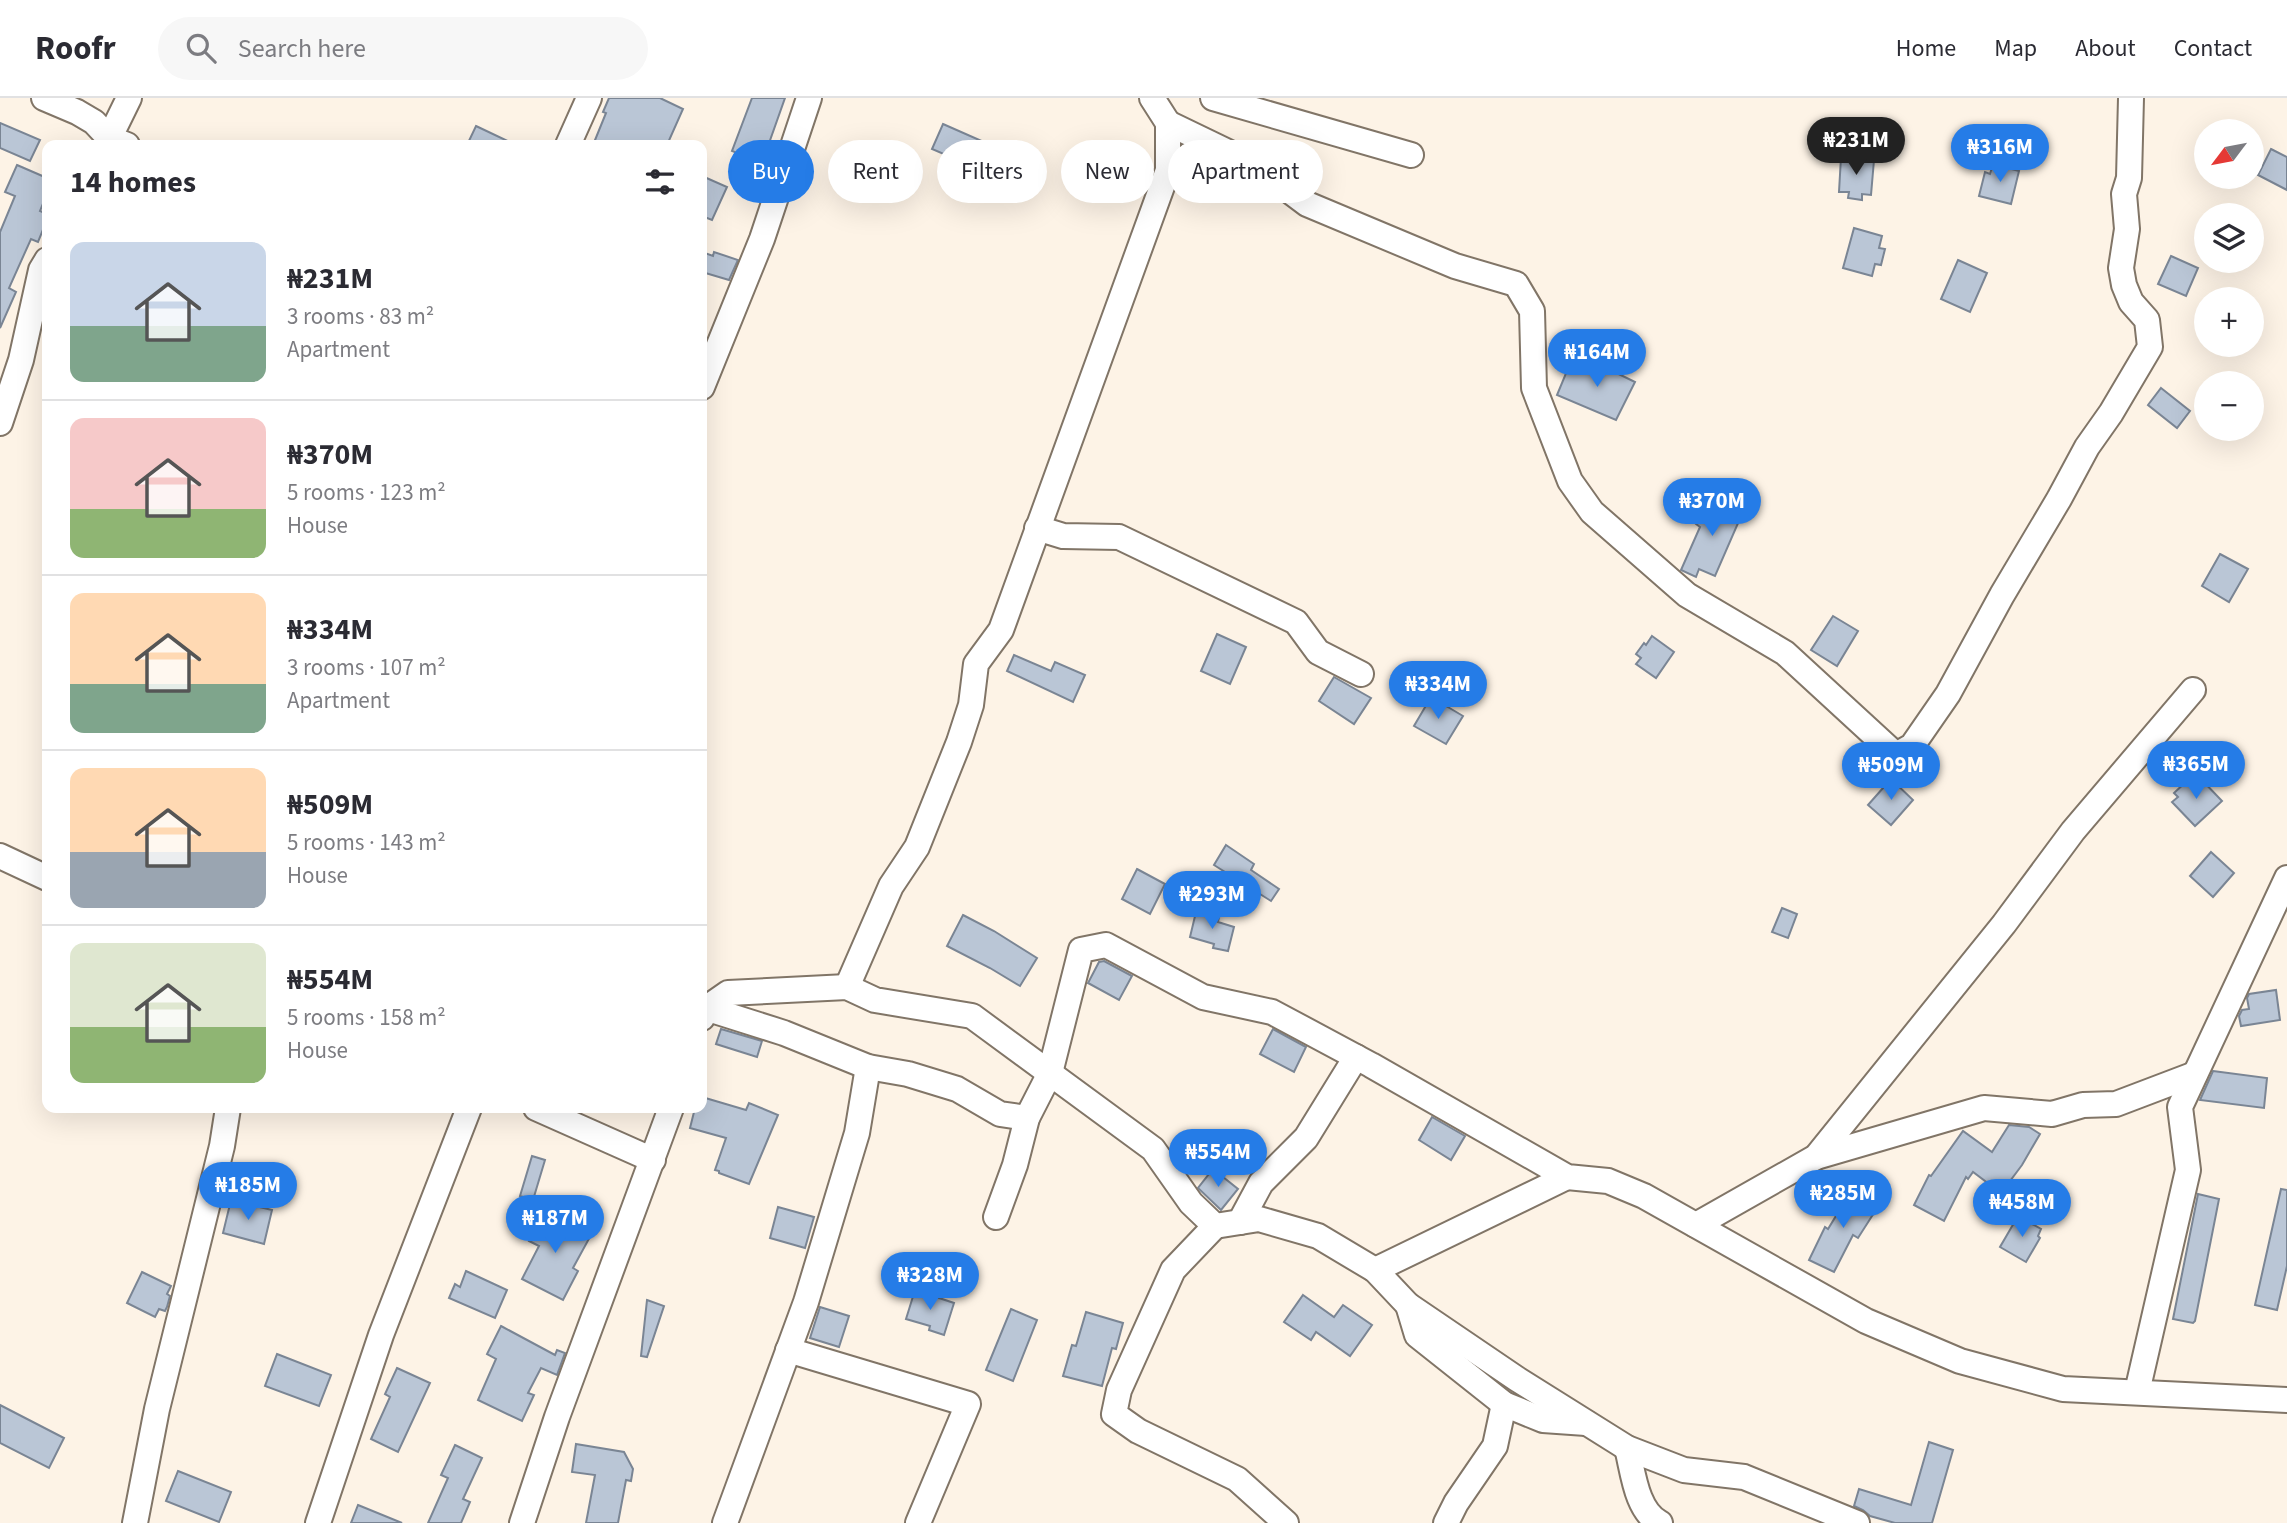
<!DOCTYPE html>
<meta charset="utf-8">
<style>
body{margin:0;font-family:"Source Sans 3",sans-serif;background:#f7f7f7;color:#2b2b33;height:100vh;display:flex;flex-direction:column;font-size:26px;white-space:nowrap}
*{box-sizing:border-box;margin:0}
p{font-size:23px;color:#7c7c81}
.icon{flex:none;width:38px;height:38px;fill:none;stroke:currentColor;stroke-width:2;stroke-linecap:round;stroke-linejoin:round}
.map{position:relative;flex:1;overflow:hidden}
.side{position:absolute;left:42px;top:42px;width:665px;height:973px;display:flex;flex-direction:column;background:#fff;border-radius:14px;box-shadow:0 7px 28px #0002}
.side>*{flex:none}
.hud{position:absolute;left:728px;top:42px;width:665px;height:63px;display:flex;gap:14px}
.needle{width:46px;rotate:238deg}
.fabs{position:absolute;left:2194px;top:21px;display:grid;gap:14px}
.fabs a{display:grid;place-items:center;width:70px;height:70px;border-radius:50%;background:#fff;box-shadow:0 7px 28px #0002;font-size:35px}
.price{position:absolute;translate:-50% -60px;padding:0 16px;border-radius:24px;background:#257ce7;color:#fff;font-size:23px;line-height:46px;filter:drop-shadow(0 2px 4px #0008)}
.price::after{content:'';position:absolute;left:50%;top:42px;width:21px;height:16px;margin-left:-10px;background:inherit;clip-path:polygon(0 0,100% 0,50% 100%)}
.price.selected{background:#222;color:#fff}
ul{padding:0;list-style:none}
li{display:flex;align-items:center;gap:21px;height:175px;padding:0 28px}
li+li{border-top:2px solid #e1e1e2}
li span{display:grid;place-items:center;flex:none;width:196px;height:140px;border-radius:14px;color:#555}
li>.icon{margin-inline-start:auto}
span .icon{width:84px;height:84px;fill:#fffc;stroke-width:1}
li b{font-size:30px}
h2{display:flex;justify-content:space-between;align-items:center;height:84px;padding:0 28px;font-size:30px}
.tag{padding:0 24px;border-radius:32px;background:#fff;box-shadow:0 7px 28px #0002;font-size:24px;line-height:63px}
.tag.selected{background:#257ce7;color:#fff}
header{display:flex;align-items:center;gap:42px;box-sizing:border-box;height:98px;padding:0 35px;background:#fff;border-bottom:2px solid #e1e1e2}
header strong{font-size:33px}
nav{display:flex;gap:38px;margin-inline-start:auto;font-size:24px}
.search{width:490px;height:63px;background:#f7f7f7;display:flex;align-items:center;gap:18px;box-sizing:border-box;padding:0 24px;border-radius:38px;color:#7c7c81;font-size:26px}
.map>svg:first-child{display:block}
</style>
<header>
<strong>Roofr</strong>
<div class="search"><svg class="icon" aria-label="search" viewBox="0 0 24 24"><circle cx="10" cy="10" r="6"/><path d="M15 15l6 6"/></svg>Search here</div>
<nav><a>Home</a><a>Map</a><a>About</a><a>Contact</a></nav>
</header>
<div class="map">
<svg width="2287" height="1425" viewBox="0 0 2287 1425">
<rect width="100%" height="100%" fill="#fdf3e6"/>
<g fill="#bac6d6" stroke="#7a8594" stroke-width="2">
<polygon points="609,0 660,0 683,11 667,47 593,47 606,15 603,14"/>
<polygon points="752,0 785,0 762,65 732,53"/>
<polygon points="0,25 40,42 30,63 0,50"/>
<polygon points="943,26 984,44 974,69 932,51"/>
<polygon points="476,28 516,47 467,47"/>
<polygon points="2271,51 2287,59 2287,92 2258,77"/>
<polygon points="1841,59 1874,62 1871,97 1862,96 1862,102 1848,100 1849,94 1839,94"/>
<polygon points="1993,66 2019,73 2011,106 1979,98 1985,74 1990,76"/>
<polygon points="17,67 47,80 47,96 40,113 47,116 47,122 38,144 31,141 9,190 16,194 0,230 0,134 15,98 5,94"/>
<polygon points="702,78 727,89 712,122 702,118"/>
<polygon points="1854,130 1882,138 1879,150 1885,151 1881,167 1875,166 1872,178 1843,170"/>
<polygon points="702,154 713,158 714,154 738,162 729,182 702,174"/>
<polygon points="2171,158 2198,170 2186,198 2158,186"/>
<polygon points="1958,162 1987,175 1970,214 1941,201"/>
<polygon points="1588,261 1635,284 1616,322 1557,297 1569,268 1582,274"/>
<polygon points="2161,290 2190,313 2177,330 2148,307"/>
<polygon points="1708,400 1742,416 1715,478 1699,471 1696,479 1681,472 1700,429 1696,426"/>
<polygon points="2220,456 2248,471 2229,504 2202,488"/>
<polygon points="1833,518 1858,533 1837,568 1811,552"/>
<polygon points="1217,536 1246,549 1230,586 1201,573"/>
<polygon points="1652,538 1674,554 1656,580 1636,566 1641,560 1636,556 1644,545 1646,547"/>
<polygon points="1014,557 1051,573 1055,564 1085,577 1073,604 1007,573"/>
<polygon points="1334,579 1371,600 1354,626 1319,603"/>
<polygon points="1431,599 1463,618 1446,646 1414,628"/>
<polygon points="2199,679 2222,703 2195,728 2172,704 2178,699 2174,695 2187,683 2191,687"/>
<polygon points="1891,681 1913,702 1891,727 1868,707"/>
<polygon points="1226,747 1254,766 1251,772 1279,791 1271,803 1214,767"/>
<polygon points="2211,754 2234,775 2213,799 2190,778"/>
<polygon points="1137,771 1165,786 1150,816 1122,801"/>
<polygon points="1782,810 1797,816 1788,840 1772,834"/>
<polygon points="1196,814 1219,819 1218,824 1234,829 1228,853 1213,850 1214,846 1190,839"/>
<polygon points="963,817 994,833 1037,860 1020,888 990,870 947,848"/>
<polygon points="1104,863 1132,878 1119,902 1088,885 1099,864"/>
<polygon points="2276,892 2280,922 2241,928 2239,918 2242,912 2249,911 2247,900 2249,896"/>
<polygon points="721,931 762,943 757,959 716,946"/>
<polygon points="1273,931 1306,949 1294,974 1260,956"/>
<polygon points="2213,973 2267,980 2264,1010 2200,1002"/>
<polygon points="702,999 746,1012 749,1005 778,1017 749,1086 719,1075 719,1073 715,1072 726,1040 690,1030 695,1010 702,1010"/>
<polygon points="1432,1019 1465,1038 1451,1062 1419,1042"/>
<polygon points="2009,1027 2029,1029 2040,1036 2022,1067 2001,1095 1973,1074 1968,1081 1966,1079 1944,1123 1914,1107 1929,1077 1931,1078 1963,1033 1992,1054"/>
<polygon points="532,1058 545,1062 533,1102 520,1098"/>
<polygon points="1213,1071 1238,1091 1221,1112 1198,1090"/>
<polygon points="1853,1090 1879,1107 1858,1140 1853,1137 1834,1174 1809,1162 1825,1129 1828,1131"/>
<polygon points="2281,1091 2287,1092 2287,1168 2277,1212 2255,1207"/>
<polygon points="2198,1096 2219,1101 2195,1223 2193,1225 2173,1221"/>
<polygon points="231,1102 272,1112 264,1146 223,1135"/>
<polygon points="778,1109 814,1119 805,1150 770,1140"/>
<polygon points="546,1112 591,1137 573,1170 578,1173 563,1202 522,1181 539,1148 529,1143"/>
<polygon points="2018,1118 2041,1131 2038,1138 2040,1140 2026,1164 2000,1149"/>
<polygon points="466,1173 507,1192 495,1220 449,1200 455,1186 460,1189"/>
<polygon points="142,1174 171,1188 167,1196 170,1198 167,1209 165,1213 159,1211 155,1219 127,1205"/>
<polygon points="915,1192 954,1205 944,1237 929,1232 930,1228 906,1221"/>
<polygon points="1303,1197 1334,1219 1343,1207 1372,1227 1350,1258 1316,1234 1311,1242 1284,1224"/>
<polygon points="647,1202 664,1208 647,1259 641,1258"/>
<polygon points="820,1209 849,1218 839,1249 810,1240"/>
<polygon points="1011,1211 1037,1222 1013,1283 986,1272"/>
<polygon points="1086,1214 1123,1225 1116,1251 1112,1250 1102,1288 1063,1278 1072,1247 1076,1248"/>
<polygon points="501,1228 555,1257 557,1252 565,1255 557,1277 541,1270 528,1295 534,1297 522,1323 478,1302 496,1261 487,1256"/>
<polygon points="277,1256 331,1277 319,1308 265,1288"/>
<polygon points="397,1270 430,1285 398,1354 371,1341 390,1299 385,1296"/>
<polygon points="0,1307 64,1340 49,1370 0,1345"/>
<polygon points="1929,1344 1953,1352 1932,1425 1895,1425 1870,1418 1863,1412 1854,1408 1859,1391 1911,1407"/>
<polygon points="576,1346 624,1354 633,1371 631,1383 626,1382 618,1425 586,1425 595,1377 572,1374"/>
<polygon points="455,1347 482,1360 463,1401 470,1404 461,1425 428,1425 448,1380 441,1377"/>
<polygon points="178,1373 231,1394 219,1424 166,1403"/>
<polygon points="358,1407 402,1425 351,1425"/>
</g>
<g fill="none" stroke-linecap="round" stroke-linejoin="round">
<defs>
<g id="minor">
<polyline points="44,0 77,14 94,24 109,40 127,47"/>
<polyline points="1213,0 1411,57"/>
<polyline points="1168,25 1255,67 1307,106 1455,168 1516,186 1532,213 1534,290 1570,383 1592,414 1687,497 1785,555 1896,657 1912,648 1948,596 2002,497 2059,401 2087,349 2111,315 2150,249 2147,222 2131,204 2124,187 2121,170 2127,131 2124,96 2129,80 2131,0"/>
<polyline points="106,47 129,0"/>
<polyline points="568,47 589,0"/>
<polyline points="702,289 762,141 809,0"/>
<polyline points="0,325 21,262 41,172 47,162"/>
<polyline points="1037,430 1063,438 1119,439 1296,524 1318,554 1361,576"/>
<polyline points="0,758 47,780"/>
<polyline points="847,889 891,788 917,749 959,644 971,607 976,566 1001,532 1168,72 1168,25 1152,0"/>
<polyline points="702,909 784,935 868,969 908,976 957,991 1000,1016 1027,1020"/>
<polyline points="702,920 705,911 728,895 847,889 875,902 972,918 1153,1051 1191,1105 1215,1128 1259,1121 1318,1138 1375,1172 1408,1207 1517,1281 1627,1350 1684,1372 1744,1379 1857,1425"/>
<polyline points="536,1010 653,1062"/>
<polyline points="1816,1059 1984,1010 2052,1016 2083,1007 2116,1006 2195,976"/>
<polyline points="996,1119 1015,1067 1027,1020 1050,975 1081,852 1106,847 1203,899 1272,914 1371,967 1567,1079 1608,1083 1644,1098 1866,1223 1960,1263 2063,1291 2287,1302"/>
<polyline points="1240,1124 1261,1085 1306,1040 1356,959"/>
<polyline points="1696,1127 1816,1059 2004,826 2073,733 2193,592"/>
<polyline points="1215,1128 1173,1172 1119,1292 1114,1316 1138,1333 1237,1381 1286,1425"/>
<polyline points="1375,1172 1567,1079"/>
<polyline points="1408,1207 1417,1237 1504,1306 1543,1322 1586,1325"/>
<polyline points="788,1252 968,1306 918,1425"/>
<polyline points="2137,1294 2188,1072 2180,1009 2287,780"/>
<path d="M1627 1350C1633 1373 1636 1413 1660 1425"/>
<polyline points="135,1425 157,1311 222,1048 228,1010"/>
<polyline points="318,1425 381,1237 469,1010"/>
<polyline points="522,1425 557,1319 671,1010"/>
<polyline points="725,1425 806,1204 857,1035 868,969"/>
<polyline points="1446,1425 1456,1405 1495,1348 1504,1306"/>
</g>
</defs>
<use href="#minor" stroke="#817567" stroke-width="28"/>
<use href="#minor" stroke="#fff" stroke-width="24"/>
</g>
</svg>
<div class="fabs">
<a><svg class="needle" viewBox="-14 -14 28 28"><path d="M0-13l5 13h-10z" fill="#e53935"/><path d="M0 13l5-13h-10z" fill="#7c7c81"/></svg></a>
<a><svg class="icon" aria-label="layers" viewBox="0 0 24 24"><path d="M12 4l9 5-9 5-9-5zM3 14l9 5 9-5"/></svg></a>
<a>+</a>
<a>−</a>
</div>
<b class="price selected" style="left:1856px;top:79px">₦231M</b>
<b class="price" style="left:2000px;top:86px">₦316M</b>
<b class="price" style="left:1597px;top:291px">₦164M</b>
<b class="price" style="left:1712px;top:440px">₦370M</b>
<b class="price" style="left:1438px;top:623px">₦334M</b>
<b class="price" style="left:2196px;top:703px">₦365M</b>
<b class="price" style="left:1891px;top:704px">₦509M</b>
<b class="price" style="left:1212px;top:833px">₦293M</b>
<b class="price" style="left:1218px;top:1091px">₦554M</b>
<b class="price" style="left:248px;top:1124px">₦185M</b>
<b class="price" style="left:1843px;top:1132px">₦285M</b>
<b class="price" style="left:2022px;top:1141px">₦458M</b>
<b class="price" style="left:555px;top:1157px">₦187M</b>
<b class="price" style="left:930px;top:1214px">₦328M</b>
<div class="hud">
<a class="tag selected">Buy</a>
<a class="tag">Rent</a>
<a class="tag">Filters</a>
<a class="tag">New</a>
<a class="tag">Apartment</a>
</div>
<section class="side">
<h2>14 homes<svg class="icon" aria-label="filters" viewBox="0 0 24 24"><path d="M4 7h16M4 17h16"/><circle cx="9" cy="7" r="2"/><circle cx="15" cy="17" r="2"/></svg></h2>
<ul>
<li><span style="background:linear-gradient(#c9d6e8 60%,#7fa58c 0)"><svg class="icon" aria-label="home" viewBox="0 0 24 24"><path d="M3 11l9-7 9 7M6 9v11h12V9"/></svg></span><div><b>₦231M</b><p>3 rooms · 83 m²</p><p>Apartment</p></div></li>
<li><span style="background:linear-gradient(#f6c9c9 65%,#8fb573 0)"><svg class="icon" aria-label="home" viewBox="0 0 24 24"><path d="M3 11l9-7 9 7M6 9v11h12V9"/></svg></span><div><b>₦370M</b><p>5 rooms · 123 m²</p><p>House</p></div></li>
<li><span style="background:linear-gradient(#ffd9b3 65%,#7fa58c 0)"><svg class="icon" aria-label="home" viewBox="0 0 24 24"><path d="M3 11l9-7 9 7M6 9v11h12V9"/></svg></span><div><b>₦334M</b><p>3 rooms · 107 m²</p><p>Apartment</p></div></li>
<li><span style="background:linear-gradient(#ffd9b3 60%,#9aa5b1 0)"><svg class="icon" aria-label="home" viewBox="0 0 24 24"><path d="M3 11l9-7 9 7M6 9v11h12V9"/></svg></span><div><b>₦509M</b><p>5 rooms · 143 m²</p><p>House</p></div></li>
<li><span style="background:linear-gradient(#dfe7d0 60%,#8fb573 0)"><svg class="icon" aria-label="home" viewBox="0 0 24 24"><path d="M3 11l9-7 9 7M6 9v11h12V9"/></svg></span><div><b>₦554M</b><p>5 rooms · 158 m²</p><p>House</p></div></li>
</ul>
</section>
</div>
